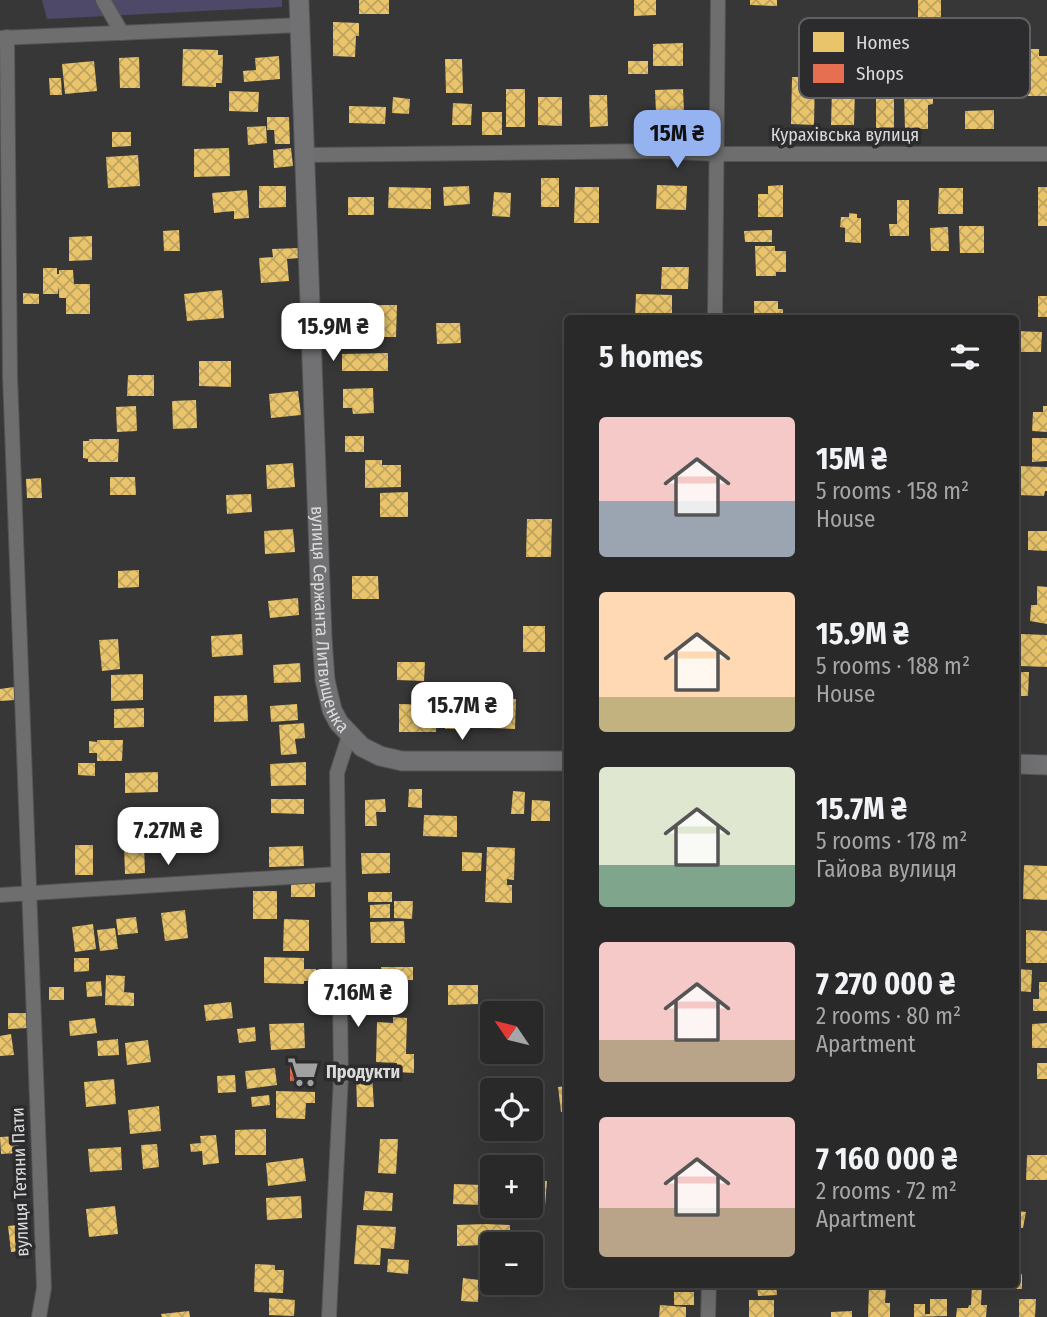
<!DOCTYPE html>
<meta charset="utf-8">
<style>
body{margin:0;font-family:"Fira Sans Condensed",sans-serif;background:#353535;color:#f1f3f6;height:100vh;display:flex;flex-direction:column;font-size:26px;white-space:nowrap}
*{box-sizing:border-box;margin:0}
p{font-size:23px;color:#a5a6a8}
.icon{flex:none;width:38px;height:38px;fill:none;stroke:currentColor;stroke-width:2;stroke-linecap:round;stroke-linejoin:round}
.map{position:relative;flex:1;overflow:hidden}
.sheet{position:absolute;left:564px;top:315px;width:455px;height:973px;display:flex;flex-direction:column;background:#292929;border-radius:7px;box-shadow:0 7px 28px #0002,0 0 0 2px #454546}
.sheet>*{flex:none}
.needle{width:46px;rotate:305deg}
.fabs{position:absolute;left:480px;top:1001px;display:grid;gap:14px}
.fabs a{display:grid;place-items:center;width:63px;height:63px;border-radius:7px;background:#292929;box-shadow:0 7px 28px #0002,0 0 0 2px #454546;font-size:35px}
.price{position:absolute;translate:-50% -60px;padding:0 16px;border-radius:14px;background:#fff;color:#222;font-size:23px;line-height:46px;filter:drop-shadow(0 2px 4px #0008)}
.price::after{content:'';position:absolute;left:50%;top:42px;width:21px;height:16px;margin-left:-10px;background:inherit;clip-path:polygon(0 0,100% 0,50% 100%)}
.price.selected{background:#95b2f1;color:#111}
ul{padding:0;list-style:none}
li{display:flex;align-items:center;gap:21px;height:175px;padding:0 35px}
li span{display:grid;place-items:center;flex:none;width:196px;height:140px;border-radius:7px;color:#555}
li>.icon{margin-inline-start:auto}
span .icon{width:84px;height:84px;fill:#fffc;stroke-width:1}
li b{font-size:30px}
h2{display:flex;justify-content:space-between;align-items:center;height:84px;padding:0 35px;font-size:30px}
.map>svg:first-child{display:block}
</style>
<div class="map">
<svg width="1047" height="1317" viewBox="0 0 1047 1317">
<defs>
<pattern id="homes-cross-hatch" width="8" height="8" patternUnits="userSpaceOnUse" patternTransform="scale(1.75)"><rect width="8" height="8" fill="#e9c46a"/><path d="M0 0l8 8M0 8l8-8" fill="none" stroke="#bfa360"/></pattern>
<pattern id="shops-cross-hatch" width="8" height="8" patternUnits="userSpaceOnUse" patternTransform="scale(1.75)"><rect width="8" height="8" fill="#e76f51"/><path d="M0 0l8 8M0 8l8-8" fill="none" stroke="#b5614c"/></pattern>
</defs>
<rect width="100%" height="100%" fill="#373737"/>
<polygon fill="#4f4969" points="42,0 282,0 282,7 47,19"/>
<g fill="url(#homes-cross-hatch)">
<rect x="359" y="0" width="30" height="14"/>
<polygon points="634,0 656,0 656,15 634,16"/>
<polygon points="750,0 777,0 777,6 750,5"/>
<polygon points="918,0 941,0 941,22 918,21"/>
<polygon points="333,22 359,23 359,36 356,36 355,57 333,56"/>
<polygon points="683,43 683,66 653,66 653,44"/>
<polygon points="183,49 218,50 218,55 223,55 222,83 216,83 216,87 182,86"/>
<polygon points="1020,49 1039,49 1039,56 1047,56 1047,96 1019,96 1019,92 1013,92 1013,76 1020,76"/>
<polygon points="279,56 280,79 244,82 243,71 256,70 255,58"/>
<polygon points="139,57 140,88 120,88 119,58"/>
<polygon points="445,59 462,59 463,93 446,93"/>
<polygon points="94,61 97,91 65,94 62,64"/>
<rect x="628" y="61" width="20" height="13"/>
<polygon points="951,71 953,98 939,99 938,72"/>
<polygon points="792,77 815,77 814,125 791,124"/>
<polygon points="49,78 61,78 62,95 50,95"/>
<polygon points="832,88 855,89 854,125 831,125"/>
<rect x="506" y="89" width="19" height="38"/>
<polygon points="683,89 684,112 656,113 655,90"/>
<polygon points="229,91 259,92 258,112 229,111"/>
<polygon points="904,93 933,93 933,104 928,105 928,129 905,129"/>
<polygon points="589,95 607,95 608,126 590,127"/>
<polygon points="393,97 410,99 409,114 392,113"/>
<polygon points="538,97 562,97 562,126 538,125"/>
<rect x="876" y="98" width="18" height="30"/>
<polygon points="453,103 472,104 471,125 452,125"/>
<polygon points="349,106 386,107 385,124 349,123"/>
<polygon points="994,110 994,129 965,129 965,111"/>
<rect x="482" y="112" width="20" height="23"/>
<polygon points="267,117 289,117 290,144 275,144 274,130 267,130"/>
<polygon points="266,126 267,143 248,145 247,127"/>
<polygon points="112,132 131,132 131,146 112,147"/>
<polygon points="229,148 230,176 194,177 194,149"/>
<polygon points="291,148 293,166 274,168 273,150"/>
<polygon points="138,155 140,186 108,188 106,157"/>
<rect x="541" y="178" width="18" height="29"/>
<polygon points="657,185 687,186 686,210 656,209"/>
<polygon points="783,185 783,217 758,217 758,194 768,194 768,186"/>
<polygon points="259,186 286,186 286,207 259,208"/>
<polygon points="469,186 470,204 444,206 443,187"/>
<polygon points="389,187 431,188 431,209 388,208"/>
<polygon points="575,187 599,187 599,223 574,223"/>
<rect x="1038" y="187" width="9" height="39"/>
<polygon points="939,188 963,188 963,214 938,214"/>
<polygon points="247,190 249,218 234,219 234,211 214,213 212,193"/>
<polygon points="494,192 511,193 510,217 492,216"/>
<rect x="348" y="197" width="26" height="18"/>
<polygon points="897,200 909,200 909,236 890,236 889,224 897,224"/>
<polygon points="849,213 857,214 857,218 861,218 861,243 845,242 845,228 840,227 841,217 849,217"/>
<polygon points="959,226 984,226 984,253 960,253"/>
<polygon points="948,227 949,251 931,251 930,228"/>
<polygon points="179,230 180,251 164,251 163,231"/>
<polygon points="772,230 772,242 745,242 744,231"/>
<polygon points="92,236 92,260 69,261 69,237"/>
<polygon points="755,246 775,246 775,251 786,251 786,272 776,272 776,276 756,276"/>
<polygon points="299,248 299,258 287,259 289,281 261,283 259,258 273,257 272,249"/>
<polygon points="662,267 689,267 688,289 661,289"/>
<polygon points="43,268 57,268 57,274 59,274 59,270 73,270 74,284 90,284 90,314 66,314 66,298 59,298 59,286 58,294 43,294"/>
<polygon points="222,290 224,318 187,321 184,294"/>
<polygon points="23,293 39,294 39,304 23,304"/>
<polygon points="636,294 672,295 672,318 635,318"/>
<rect x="1038" y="296" width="9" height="21"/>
<polygon points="754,301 778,301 778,309 783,309 783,318 754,318"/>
<polygon points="368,305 397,305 396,337 367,337"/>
<polygon points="436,323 460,323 461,343 437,344"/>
<polygon points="1015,331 1042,332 1041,352 1015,352"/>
<polygon points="388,353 388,371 342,371 342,354"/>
<polygon points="199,361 231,361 231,387 199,386"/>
<polygon points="128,375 154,375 154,396 127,396"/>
<polygon points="373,388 374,413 353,414 352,408 343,408 343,389"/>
<polygon points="298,391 301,415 271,418 269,394"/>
<polygon points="196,400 197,428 173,429 172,401"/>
<polygon points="136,406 137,431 117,432 116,407"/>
<polygon points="1043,406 1047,406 1047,432 1032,431 1033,412 1043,412"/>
<rect x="345" y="436" width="19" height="16"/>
<polygon points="1032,438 1047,438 1047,461 1032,462"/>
<polygon points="89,439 119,439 118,462 88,462 88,459 83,458 83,441 89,441"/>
<polygon points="365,460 382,460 382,465 401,465 401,487 365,488"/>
<polygon points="293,463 295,487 267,489 266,465"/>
<polygon points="1018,466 1047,467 1047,491 1045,491 1044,496 1015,495 1015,474 1019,474"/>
<polygon points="110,477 135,477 136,495 110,495"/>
<polygon points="41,478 42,498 27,498 26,479"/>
<polygon points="408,492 408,517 380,517 380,493"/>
<polygon points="251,494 252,512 227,514 226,495"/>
<polygon points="527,519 552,519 551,557 526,557"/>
<polygon points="293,529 295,552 265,554 264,531"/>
<polygon points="1028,531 1047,531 1047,551 1028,550"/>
<polygon points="139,570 139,587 118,588 118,571"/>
<polygon points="352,576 378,576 379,599 352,599"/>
<polygon points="1037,586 1047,587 1047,624 1030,621 1031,605 1037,605"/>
<polygon points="298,598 299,615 270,618 268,601"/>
<polygon points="1015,604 1020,604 1019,621 1015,621"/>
<rect x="523" y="626" width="22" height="26"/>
<polygon points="242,634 243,655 212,657 211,636"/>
<polygon points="1021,634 1047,635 1047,667 1020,666"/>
<polygon points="118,639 120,669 102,671 99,640"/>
<polygon points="397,662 425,662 424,681 397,680"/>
<polygon points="300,663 301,682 274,683 273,665"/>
<polygon points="1015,672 1029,672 1028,696 1015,696"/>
<polygon points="143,674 143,700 111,701 111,675"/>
<polygon points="14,687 15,700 0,701 0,689"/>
<polygon points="247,695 248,721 214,722 214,696"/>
<polygon points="491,698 516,699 515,729 489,728"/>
<polygon points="297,704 298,720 271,722 270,706"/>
<polygon points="399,704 437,705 436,732 399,732"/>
<polygon points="144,708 144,727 114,728 114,709"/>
<polygon points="446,708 461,708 461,729 445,729"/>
<polygon points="304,723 305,738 295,739 297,754 281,755 279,725"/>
<polygon points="97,740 123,740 122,761 97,761 97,753 89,753 89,741 97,742"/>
<polygon points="306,762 306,785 271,786 270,764"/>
<polygon points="78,763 95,763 95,776 78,775"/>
<polygon points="158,772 158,792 125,793 125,773"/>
<polygon points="409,789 422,789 422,808 408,807"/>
<polygon points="513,791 525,792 524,814 511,814"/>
<polygon points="271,799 304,799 304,814 271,813"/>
<polygon points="385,799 386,812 376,812 377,826 365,826 365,800"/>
<polygon points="532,800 550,801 550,821 531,821"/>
<polygon points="424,815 457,816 457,837 423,836"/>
<rect x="75" y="845" width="18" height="30"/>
<polygon points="144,845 145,873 125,874 124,846"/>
<polygon points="303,846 304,866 269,867 269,847"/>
<polygon points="487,847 515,848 514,880 507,879 507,885 512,885 512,903 485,902"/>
<polygon points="462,852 482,853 481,871 462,871"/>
<polygon points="361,853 390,853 390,873 362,874"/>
<polygon points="1024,865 1047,866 1047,900 1023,899"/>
<rect x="291" y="883" width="24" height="14"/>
<rect x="253" y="891" width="24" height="28"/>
<rect x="368" y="892" width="24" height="10"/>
<polygon points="394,901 413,901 412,919 394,918"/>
<polygon points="390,904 390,918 370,918 370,905"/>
<polygon points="185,910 188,938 165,941 161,913"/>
<polygon points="136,917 138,933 118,935 116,919"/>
<polygon points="284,919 309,920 309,951 283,951"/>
<polygon points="404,921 405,943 371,943 370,922"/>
<polygon points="93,924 96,949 75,952 72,927"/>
<polygon points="115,928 118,949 100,951 97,930"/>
<polygon points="1026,930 1047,931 1047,963 1026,963"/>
<polygon points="264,957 304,958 304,969 316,969 316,981 304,981 304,984 264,983"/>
<polygon points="74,958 89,958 89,971 74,972"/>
<polygon points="381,967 413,967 413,980 407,980 407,990 382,990"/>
<polygon points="1015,969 1032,970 1031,992 1015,991"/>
<polygon points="106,975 125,976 124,992 134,993 134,1006 105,1005"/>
<polygon points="101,981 102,996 87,997 86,982"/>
<polygon points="1039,982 1047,982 1047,1011 1033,1011 1033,999 1039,999"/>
<polygon points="448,985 478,985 478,1004 448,1005"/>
<rect x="49" y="987" width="15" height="13"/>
<polygon points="231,1002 233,1018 206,1021 204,1005"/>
<polygon points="8,1013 27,1013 28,1028 8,1029"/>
<polygon points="393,1017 407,1018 406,1054 414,1054 414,1073 397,1072 397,1063 376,1062 377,1022 393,1023"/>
<polygon points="95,1018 97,1033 70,1036 69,1021"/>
<polygon points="304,1023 305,1048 271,1050 269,1024"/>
<polygon points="1047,1023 1047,1048 1032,1048 1032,1024"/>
<polygon points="255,1027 256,1041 239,1043 237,1029"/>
<polygon points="11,1034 14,1055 0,1056 0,1036"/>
<polygon points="118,1039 119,1055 98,1056 97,1041"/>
<polygon points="148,1040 151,1062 127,1065 125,1043"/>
<rect x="1037" y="1063" width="10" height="16"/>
<polygon points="275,1068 277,1085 247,1089 245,1071"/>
<polygon points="372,1074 374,1107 357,1107 356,1075"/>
<polygon points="235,1075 236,1092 218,1093 217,1076"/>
<polygon points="114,1079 116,1104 86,1107 84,1082"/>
<polygon points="567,1086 567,1112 561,1112 558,1087"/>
<polygon points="276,1091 315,1092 315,1103 306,1103 305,1119 276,1118"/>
<polygon points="269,1095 270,1105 252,1107 251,1097"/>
<polygon points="159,1106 161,1131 130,1134 128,1110"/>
<polygon points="266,1129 266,1155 235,1155 235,1130"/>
<polygon points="216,1135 219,1163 203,1165 202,1151 191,1152 190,1144 201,1143 200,1136"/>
<polygon points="18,1136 19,1153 1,1154 0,1137"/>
<polygon points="380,1139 398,1139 396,1174 378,1173"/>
<polygon points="157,1144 159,1167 143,1169 141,1145"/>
<polygon points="121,1147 122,1170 90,1172 88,1149"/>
<polygon points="1027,1155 1047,1155 1047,1180 1026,1180"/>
<polygon points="303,1158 306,1181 268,1186 266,1163"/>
<polygon points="530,1180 547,1181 545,1206 530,1205"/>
<polygon points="454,1184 482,1185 481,1205 453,1204"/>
<polygon points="365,1191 393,1193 392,1211 363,1210"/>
<polygon points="301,1196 302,1218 267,1220 266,1198"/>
<polygon points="115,1206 118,1234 89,1237 86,1209"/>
<polygon points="1015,1211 1026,1212 1023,1228 1015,1227"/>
<polygon points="28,1224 31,1250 11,1252 8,1226"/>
<polygon points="485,1224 510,1225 510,1236 504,1236 504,1240 486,1241 486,1245 457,1246 457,1225"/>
<polygon points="357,1225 396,1227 394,1249 381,1248 380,1265 354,1264"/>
<polygon points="388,1259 409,1260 408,1274 387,1272"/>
<polygon points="255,1264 275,1265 275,1270 284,1270 283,1293 254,1292"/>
<polygon points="1015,1274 1022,1274 1022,1289 1010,1289 1010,1284 1015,1284"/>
<polygon points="463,1278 479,1280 478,1302 461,1301"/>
<polygon points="757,1284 776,1284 777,1295 758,1296"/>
<polygon points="972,1284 982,1284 981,1305 987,1305 986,1317 956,1317 957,1308 968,1308 969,1305 971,1305"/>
<polygon points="869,1288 886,1288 885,1303 890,1303 890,1317 868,1317"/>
<rect x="674" y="1292" width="20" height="13"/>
<polygon points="269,1298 295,1300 294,1316 269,1315"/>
<polygon points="930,1299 947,1299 947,1316 914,1317 914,1304 925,1304 925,1314 930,1314"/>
<polygon points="1019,1299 1036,1299 1035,1317 1019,1317"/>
<rect x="749" y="1300" width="25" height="17"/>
<polygon points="660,1305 686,1307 686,1317 659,1317"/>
<polygon points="189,1311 190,1317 162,1317 161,1314"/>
<polygon points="852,1311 852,1317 831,1317 831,1312"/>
</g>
<polygon fill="url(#shops-cross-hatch)" points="290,1061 316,1062 315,1082 290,1081"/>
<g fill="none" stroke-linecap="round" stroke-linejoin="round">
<defs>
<g id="street">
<polyline points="103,0 122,33"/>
<polyline points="7,37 10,376 44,1288 39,1317"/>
<polyline points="0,38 302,25"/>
<polyline points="306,155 658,151 716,154 1047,154"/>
<polyline points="715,318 718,0"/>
<polyline points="0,895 338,874"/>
<polyline points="329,1317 341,1076 337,773 349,736"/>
<polyline points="708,1317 709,1284"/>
</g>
<g id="secondary">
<path id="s1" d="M299 0 322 637 325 680 332 710 339 723 362 747 380 756 402 761H567"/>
<polyline points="1015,764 1047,765"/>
</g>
</defs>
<use href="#street" stroke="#535354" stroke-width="16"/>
<use href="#secondary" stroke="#535354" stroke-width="21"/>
<use href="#street" stroke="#6e6e6e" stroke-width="14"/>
<use href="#secondary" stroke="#717073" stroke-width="19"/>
</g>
<defs>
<symbol id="supermarket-bare" viewBox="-9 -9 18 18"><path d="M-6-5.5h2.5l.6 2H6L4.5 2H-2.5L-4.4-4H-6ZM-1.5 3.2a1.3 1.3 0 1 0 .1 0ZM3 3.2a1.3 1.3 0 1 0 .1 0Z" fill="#a1a1a2" stroke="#2c2c2e" stroke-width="2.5" paint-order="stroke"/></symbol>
</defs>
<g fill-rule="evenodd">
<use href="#supermarket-bare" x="281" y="1050" width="44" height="44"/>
</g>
<g text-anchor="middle" stroke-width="7" stroke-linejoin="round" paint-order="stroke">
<g font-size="18" fill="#dadadb" stroke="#2c2c2e">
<text x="845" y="141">Курахівська вулиця</text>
<text dy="6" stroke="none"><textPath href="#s1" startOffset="621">вулиця Сержанта Литвищенка</textPath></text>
<text transform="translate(20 1182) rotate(-92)" y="6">вулиця Тетяни Пати</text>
</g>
<g font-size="18" font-weight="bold" fill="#dadadb" stroke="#2c2c2e" text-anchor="start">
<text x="326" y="1078">Продукти</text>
</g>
</g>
<rect x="799" y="18" width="231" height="80" rx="10" fill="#2c2c2e" stroke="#606062" stroke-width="2"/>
<rect x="813" y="32" width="31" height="20" fill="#e9c46a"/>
<rect x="813" y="64" width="31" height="19" fill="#e76f51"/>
<g font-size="19" fill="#dadadb">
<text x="856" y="49">Homes</text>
<text x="856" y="80">Shops</text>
</g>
</svg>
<div class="fabs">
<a><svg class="needle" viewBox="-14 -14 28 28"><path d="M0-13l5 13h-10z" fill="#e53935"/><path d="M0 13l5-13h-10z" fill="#a5a6a8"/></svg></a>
<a><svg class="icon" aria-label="locate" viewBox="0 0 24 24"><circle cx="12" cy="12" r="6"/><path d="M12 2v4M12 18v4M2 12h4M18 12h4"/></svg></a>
<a>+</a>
<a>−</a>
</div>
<b class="price selected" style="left:677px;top:170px">15M ₴</b>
<b class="price" style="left:333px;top:363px">15.9M ₴</b>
<b class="price" style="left:462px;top:742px">15.7M ₴</b>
<b class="price" style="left:168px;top:867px">7.27M ₴</b>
<b class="price" style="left:358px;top:1029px">7.16M ₴</b>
<section class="sheet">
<h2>5 homes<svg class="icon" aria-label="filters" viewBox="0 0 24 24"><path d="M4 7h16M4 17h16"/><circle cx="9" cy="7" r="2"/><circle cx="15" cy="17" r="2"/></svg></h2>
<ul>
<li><span style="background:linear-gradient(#f6c9c9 60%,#9aa5b1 0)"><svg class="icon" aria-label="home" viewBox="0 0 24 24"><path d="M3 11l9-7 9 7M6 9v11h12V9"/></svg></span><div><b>15M ₴</b><p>5 rooms · 158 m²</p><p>House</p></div></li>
<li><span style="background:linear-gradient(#ffd9b3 75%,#c2b280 0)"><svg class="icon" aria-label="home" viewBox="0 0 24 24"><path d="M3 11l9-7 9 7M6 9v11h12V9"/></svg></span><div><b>15.9M ₴</b><p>5 rooms · 188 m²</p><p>House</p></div></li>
<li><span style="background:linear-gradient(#dfe7d0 70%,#7fa58c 0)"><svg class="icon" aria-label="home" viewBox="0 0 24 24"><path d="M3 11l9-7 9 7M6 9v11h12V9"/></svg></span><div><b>15.7M ₴</b><p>5 rooms · 178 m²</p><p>Гайова вулиця</p></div></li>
<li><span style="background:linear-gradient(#f6c9c9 70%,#b9a48a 0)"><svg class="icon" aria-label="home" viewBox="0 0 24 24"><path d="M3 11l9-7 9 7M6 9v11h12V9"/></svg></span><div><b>7 270 000 ₴</b><p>2 rooms · 80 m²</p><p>Apartment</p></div></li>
<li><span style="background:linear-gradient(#f6c9c9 65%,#b9a48a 0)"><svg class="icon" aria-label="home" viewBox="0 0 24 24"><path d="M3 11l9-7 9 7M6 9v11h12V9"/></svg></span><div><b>7 160 000 ₴</b><p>2 rooms · 72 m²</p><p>Apartment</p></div></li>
</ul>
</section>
</div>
